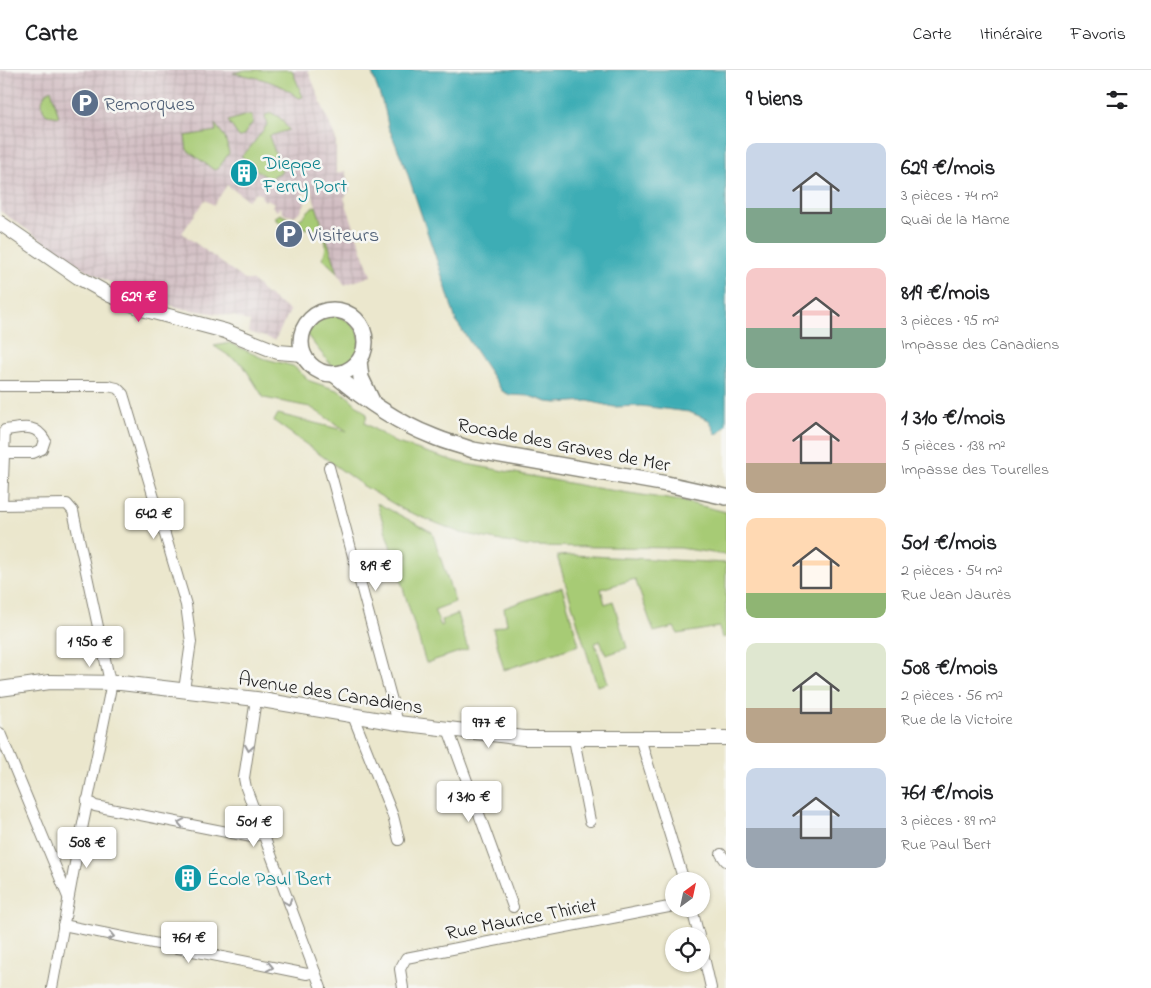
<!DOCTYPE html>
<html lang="fr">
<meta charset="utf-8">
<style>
body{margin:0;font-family:"Indie Flower",sans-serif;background:#f6f6f6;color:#202124;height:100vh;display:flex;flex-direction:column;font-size:19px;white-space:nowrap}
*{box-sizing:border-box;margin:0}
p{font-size:16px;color:#757577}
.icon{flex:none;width:28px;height:28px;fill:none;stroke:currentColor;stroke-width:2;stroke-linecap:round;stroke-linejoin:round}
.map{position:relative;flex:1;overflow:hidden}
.side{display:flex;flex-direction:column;background:#fff;width:425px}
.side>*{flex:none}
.needle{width:32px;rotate:33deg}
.controls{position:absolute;left:665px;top:802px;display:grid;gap:10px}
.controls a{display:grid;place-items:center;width:45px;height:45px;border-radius:50%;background:#fff;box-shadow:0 1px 4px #0004;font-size:25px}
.price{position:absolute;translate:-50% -42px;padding:0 11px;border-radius:5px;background:#fff;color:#222;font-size:16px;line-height:32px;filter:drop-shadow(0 1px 2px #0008)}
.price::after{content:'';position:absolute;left:50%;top:30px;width:15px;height:11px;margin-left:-8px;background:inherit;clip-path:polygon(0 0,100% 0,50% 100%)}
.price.current{background:#db2777;color:#fff}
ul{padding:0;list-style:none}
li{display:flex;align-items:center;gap:15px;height:125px;padding:0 20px}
li span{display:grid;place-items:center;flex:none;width:140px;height:100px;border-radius:10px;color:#555}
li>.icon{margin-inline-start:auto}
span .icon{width:60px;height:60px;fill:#fffc;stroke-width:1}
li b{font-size:21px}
h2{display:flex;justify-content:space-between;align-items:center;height:60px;padding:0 20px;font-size:21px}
header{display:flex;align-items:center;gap:30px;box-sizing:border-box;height:70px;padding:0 25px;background:#fff;border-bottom:1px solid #e0e0e0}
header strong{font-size:24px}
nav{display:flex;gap:28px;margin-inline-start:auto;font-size:18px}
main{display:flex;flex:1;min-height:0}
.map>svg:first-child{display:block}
</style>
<header>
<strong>Carte</strong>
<nav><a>Carte</a><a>Itinéraire</a><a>Favoris</a></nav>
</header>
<main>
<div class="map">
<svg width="726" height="918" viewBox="0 0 726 918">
<defs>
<pattern id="industrial-grid" width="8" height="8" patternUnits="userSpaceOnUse" patternTransform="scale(1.25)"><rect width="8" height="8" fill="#d2bec3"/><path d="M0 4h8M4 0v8" fill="none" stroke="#b4a3a7"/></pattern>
</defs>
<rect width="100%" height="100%" fill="#f6f6f2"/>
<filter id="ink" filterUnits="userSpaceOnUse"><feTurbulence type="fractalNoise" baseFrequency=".02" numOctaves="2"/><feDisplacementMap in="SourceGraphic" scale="10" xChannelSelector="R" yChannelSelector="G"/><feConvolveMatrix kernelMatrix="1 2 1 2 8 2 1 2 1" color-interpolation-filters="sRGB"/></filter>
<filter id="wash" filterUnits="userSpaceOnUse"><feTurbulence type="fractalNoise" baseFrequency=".0096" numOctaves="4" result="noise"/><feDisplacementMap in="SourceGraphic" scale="20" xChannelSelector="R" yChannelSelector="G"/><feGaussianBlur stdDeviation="1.12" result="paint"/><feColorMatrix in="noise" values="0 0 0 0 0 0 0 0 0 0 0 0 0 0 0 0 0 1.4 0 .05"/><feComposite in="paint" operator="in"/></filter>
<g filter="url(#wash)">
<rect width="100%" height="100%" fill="#ebe7cd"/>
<polygon fill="url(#industrial-grid)" points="0,0 308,0 336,70 336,103 345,101 350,120 344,128 371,206 344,215 338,203 310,117 304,119 305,123 300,125 305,133 301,141 294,146 286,145 281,141 282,139 280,137 277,141 272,136 274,133 267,129 265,131 261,127 262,125 256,122 248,130 227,115 214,135 205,130 182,163 245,210 251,210 258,215 261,220 290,241 275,270 248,262 250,252 234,246 184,239 143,227 113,214 84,199 0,141"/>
<g fill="#a7cb75" stroke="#627448">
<path d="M246 0H292L303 27 299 28C277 11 260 8 233 3Z"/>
<path d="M51 19 59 47 47 45C39 36 41 26 51 19Z"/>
<polygon points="272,43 280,48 289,60 269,66 282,102 273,106 267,112 264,110 266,107 250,95 250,93 241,86 249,79 267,55 265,45"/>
<polygon points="247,45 252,46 253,52 242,67 239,67 228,51"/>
<polygon points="215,54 225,67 229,83 218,99 214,100 187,80 185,66 216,61"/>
<path d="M316 136 338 203 322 188C335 167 313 151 294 162L274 148 280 144 288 148 290 152C307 150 304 140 316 136Z"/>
<path d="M332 245C354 248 371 272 352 290 347 295 341 297 334 299L307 265C312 253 319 248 332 245Z"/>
<polygon points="230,273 262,288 293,296 310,311 337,320 346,325 367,344 365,353 394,372 461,393 590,417 681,431 726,442 726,485 680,478 526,476 461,463 404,440 362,415 274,351 278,344 347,361 310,337 264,328 243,295 214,276"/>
<polygon points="377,433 432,462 455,532 434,540 441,556 443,555 442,550 457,544 468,579 426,593"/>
<polygon points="573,485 726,493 726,567 722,568 719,557 678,564 674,557 654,562 635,509 601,519 605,534 613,531 627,578 606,585 600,571 595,573 608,613 597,616 557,486"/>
<polygon points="562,517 579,575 504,600 493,559 507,554 504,538"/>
</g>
<polygon fill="#3cadb5" stroke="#2c6468" points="371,0 726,0 726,355 721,362 716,364 709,350 689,342 641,336 614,337 588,331 557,333 547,332 529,326 510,325 502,321 456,251 446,218 406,99 388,56 385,40"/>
</g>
<g filter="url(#ink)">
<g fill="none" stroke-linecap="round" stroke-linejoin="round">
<defs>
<g id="street">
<polyline points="0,316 108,316 117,318 123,324 186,535 191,572 184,620"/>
<polyline points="329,397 398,653"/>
<polyline points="0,435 67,434 73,441 111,617 76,788 52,918"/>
<path d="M2 435 5 360C23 358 35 353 45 370L42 379 33 383H4"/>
<polyline points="256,629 244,708 246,718 321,918"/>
<polyline points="353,646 393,746 399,770"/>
<polyline points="448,659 513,837"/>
<polyline points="0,663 68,827"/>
<polyline points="640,668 684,811"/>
<polyline points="574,669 590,751"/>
<polyline points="87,730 95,736 252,767 262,763"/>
<polyline points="721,784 726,791"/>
<polyline points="692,839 699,866"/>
<polyline points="63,855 307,904 315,902"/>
<polyline points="701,874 711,918"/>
<polyline points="403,918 400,899 406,888 674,836"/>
</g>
<g id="secondary">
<polyline points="0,153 78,207 110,225 146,240 225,261 278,282 303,284"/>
<polyline points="0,619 50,612 121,613 256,629 398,653 524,668 726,668"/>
</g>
<g id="primary">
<circle cx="333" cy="272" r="32"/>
<polyline points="359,291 361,308 372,331"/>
<path d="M334 304C361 327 398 353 432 366 445 372 459 375 473 380L667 414 726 427"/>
</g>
</defs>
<use href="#street" stroke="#848274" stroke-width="12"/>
<use href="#secondary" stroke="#848274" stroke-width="16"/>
<use href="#primary" stroke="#848274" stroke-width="18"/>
<use href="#street" stroke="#fff" stroke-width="10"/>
<use href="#secondary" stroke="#fff" stroke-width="14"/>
<use href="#primary" stroke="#fff" stroke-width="15"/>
</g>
<defs><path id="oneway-chevron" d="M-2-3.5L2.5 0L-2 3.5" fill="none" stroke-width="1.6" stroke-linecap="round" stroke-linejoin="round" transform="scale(1.25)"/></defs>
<g stroke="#999">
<use href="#oneway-chevron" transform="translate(249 678) rotate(99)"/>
<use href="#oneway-chevron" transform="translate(181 753) rotate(-169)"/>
<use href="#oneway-chevron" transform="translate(288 832) rotate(69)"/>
<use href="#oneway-chevron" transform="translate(111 866) rotate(11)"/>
<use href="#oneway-chevron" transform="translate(270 897) rotate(11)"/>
</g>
</g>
<defs>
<symbol id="parking-disc" viewBox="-11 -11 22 22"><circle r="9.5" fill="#5c6f8a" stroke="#f6f6f2"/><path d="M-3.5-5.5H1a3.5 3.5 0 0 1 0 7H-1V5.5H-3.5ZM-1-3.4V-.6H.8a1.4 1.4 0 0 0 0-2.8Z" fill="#fff"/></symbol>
<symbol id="building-disc" viewBox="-11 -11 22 22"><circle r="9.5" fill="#0f9aa8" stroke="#f6f6f2"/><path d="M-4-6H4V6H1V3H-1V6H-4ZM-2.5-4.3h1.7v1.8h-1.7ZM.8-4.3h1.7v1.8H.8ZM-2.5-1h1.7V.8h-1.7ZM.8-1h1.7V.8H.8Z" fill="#fff"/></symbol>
</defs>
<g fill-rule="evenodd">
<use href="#parking-disc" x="69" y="17" width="32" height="32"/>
<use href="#building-disc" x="228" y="87" width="32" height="32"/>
<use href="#parking-disc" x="273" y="148" width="32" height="32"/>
<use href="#building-disc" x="172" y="792" width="32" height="32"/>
</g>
<g text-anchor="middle" stroke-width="5" stroke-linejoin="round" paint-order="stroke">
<g font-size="20" fill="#4e5e75" stroke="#f6f6f2" text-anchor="start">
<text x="104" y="40">Remorques</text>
<text x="308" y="171">Visiteurs</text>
</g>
<g font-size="20" fill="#0d838f" stroke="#f6f6f2" text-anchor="start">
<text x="263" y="99">Dieppe<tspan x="263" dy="23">Ferry Port</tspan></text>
<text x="207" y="815">École Paul Bert</text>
</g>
<g font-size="20" fill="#1c1c1c" stroke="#f6f6f2">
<text transform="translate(564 374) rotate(11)" y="7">Rocade des Graves de Mer</text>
<text transform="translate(331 622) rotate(9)" y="7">Avenue des Canadiens</text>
<text transform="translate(521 848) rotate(-11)" y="7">Rue Maurice Thiriet</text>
</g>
</g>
</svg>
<div class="controls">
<a><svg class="needle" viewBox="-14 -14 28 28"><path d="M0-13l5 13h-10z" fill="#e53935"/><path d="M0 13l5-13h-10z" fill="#757577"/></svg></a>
<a><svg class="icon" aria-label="locate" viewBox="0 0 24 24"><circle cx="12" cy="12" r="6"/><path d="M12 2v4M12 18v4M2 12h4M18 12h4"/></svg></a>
</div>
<b class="price current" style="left:139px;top:253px">629 €</b>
<b class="price" style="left:154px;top:470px">642 €</b>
<b class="price" style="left:376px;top:522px">819 €</b>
<b class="price" style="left:90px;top:598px">1 950 €</b>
<b class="price" style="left:489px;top:679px">977 €</b>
<b class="price" style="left:469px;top:753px">1 310 €</b>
<b class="price" style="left:254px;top:778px">501 €</b>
<b class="price" style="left:87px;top:799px">508 €</b>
<b class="price" style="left:189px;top:894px">761 €</b>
</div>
<section class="side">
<h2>9 biens<svg class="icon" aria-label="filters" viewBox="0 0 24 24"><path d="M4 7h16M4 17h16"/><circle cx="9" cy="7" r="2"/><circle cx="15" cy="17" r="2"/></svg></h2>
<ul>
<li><span style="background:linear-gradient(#c9d6e8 65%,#7fa58c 0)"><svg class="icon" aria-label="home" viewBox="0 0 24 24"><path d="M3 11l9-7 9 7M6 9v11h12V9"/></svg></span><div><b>629 €/mois</b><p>3 pièces · 74 m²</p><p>Quai de la Marne</p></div></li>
<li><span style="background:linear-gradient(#f6c9c9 60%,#7fa58c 0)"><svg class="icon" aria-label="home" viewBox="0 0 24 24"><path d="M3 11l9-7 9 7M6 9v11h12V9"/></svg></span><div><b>819 €/mois</b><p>3 pièces · 95 m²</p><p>Impasse des Canadiens</p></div></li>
<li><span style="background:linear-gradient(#f6c9c9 70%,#b9a48a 0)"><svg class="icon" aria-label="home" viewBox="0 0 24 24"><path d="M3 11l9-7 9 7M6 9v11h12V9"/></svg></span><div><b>1 310 €/mois</b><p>5 pièces · 138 m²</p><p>Impasse des Tourelles</p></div></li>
<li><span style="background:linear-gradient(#ffd9b3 75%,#8fb573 0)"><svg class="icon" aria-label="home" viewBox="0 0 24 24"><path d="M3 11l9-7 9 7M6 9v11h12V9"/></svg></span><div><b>501 €/mois</b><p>2 pièces · 54 m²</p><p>Rue Jean Jaurès</p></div></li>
<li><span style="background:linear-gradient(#dfe7d0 65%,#b9a48a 0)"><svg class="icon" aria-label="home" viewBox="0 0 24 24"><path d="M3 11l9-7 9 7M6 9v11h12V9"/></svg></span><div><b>508 €/mois</b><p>2 pièces · 56 m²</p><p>Rue de la Victoire</p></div></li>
<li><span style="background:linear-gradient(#c9d6e8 60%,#9aa5b1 0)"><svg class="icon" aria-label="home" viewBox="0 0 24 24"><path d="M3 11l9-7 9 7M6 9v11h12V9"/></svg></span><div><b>761 €/mois</b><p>3 pièces · 89 m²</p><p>Rue Paul Bert</p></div></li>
</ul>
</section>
</main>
